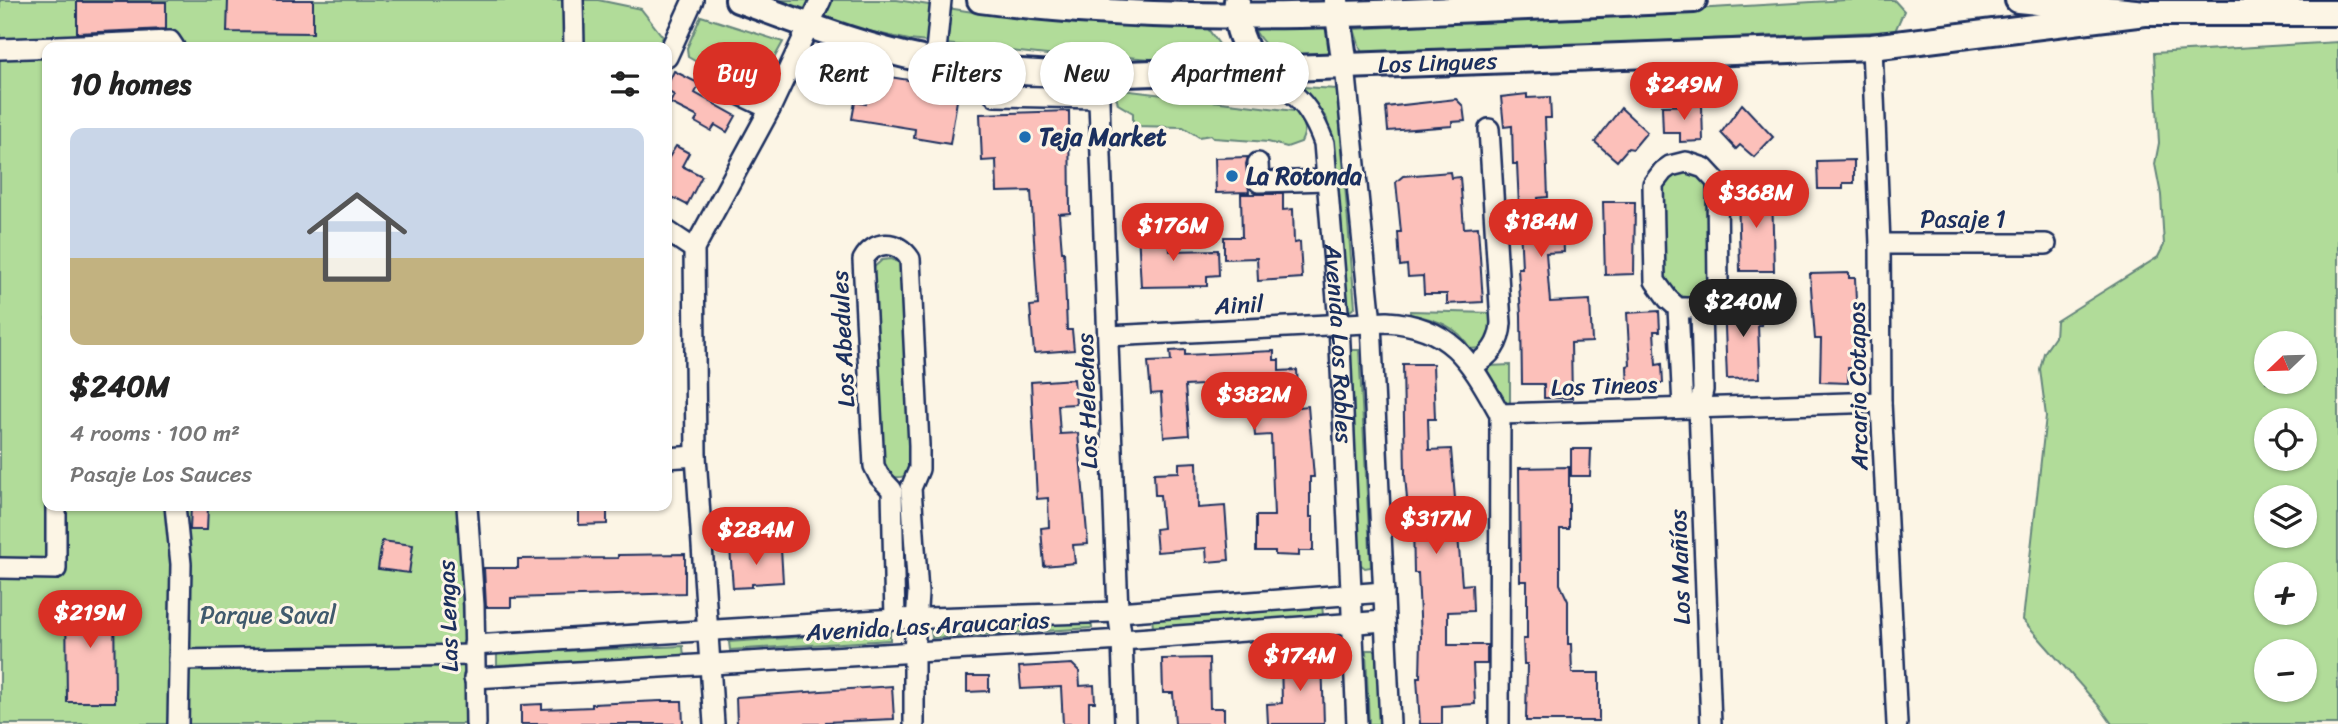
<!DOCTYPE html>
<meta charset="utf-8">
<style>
body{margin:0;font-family:Sriracha,sans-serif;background:#f6f6f6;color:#222;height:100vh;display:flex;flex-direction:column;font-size:26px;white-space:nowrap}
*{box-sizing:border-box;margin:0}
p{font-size:23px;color:#767676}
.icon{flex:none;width:38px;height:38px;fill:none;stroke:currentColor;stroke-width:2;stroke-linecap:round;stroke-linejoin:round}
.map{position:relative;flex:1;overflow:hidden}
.sheet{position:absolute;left:42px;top:42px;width:630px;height:469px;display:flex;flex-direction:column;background:#fff;border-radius:14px;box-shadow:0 2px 5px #0004}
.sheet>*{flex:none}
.top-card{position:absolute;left:693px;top:42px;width:665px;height:63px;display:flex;gap:14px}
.needle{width:46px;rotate:247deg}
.controls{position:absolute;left:2254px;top:331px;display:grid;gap:14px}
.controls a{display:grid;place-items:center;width:63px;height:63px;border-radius:50%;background:#fff;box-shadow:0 2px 5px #0004;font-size:35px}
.price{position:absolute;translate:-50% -60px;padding:0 16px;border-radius:24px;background:#d93025;color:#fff;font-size:23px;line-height:46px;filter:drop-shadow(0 2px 4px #0008)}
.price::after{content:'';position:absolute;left:50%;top:42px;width:21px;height:16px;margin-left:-10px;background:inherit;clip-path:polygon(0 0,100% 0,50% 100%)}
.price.on{background:#222;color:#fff}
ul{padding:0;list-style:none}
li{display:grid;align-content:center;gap:14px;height:371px;padding:0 28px}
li+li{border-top:2px solid #e0e0e0}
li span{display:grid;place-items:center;height:217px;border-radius:14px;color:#555}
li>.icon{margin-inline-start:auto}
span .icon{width:126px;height:126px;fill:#fffc;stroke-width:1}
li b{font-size:30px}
h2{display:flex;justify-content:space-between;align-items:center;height:84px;padding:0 28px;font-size:30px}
.chip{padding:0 24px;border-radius:32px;background:#fff;box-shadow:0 2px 5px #0004;font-size:24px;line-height:63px}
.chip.on{background:#d93025;color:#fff}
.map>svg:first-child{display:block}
</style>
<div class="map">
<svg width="2338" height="724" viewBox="0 0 2338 724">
<rect width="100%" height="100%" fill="#fcf5e5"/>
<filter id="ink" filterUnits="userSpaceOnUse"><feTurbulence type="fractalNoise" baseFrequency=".0143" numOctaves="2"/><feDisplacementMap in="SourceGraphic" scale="14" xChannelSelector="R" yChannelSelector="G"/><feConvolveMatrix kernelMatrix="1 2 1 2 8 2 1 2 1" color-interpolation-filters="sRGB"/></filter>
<g filter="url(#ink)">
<g fill="#b1dc99" stroke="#66867c" stroke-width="2" fill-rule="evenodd">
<polygon points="0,0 598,0 641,9 663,37 657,47 47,47 47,506 459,506 467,724 0,724"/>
<polygon points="768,0 897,0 973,12 1054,20 1208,29 1219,44 1224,61 1209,64 1104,55 1047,55 909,40 841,25"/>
<polygon points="1846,0 1894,0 1904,11 1895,31 1362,54 1354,29"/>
<polygon points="701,16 783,42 754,95 688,57 687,48"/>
<path d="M1267 25 1309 26 1329 29 1332 58C1294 59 1278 67 1255 31Z"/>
<path d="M2338 42V724H2112L2100 707 2023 620 2046 416 2040 369 2044 353 2055 337 2056 321 2158 257 2164 245 2161 195 2155 164 2159 143 2154 53ZM2266 343H2305V382H2266ZM2266 420H2305V458H2266ZM2266 497H2305V536H2266ZM2266 574H2305V612H2266ZM2266 651H2305V690H2266Z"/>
<polygon points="1302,87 1337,89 1355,307 1350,311 1345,308 1327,119"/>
<path d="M1114 89 1294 111C1306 118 1307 130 1301 142L1287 147 1268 142 1214 138 1211 135 1199 137 1183 127 1133 126V113L1118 104Z"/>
<path d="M1689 169 1708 177 1712 284C1697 300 1691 299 1670 294L1664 283 1662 181 1671 173Z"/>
<path d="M892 259 903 265 914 469C906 477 899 479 889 476L884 469 872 269 882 260Z"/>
<path d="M1410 311 1492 313 1491 341 1481 348 1470 349C1459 326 1434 319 1410 314Z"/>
<polygon points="1348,350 1359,350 1371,567 1365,568 1360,564"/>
<polygon points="1510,365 1510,403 1508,407 1500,403 1485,377 1489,366"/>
<polygon points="1322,604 1323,615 1153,628 1152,617"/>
<polygon points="1091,620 1092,628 932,638 931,630"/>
<polygon points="890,631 890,640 730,650 729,642"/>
<polygon points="683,646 684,657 497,665 497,654"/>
<polygon points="1366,650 1378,650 1380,724 1369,724"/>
</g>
<g fill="#fcc0ba" stroke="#1b2f5e" stroke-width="2">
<polygon points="228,0 313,0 313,33 227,32"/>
<polygon points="77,2 166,2 166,29 77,33"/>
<polygon points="674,71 696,82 698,87 695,93 736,116 727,132 715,125 711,131 695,122 698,117 670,103 674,95 667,91 667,86"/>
<polygon points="871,74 959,88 950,144 914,138 915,129 852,119 855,102 866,104"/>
<polygon points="1527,94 1527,98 1550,97 1551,118 1545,118 1548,197 1538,198 1540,230 1563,229 1564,252 1546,253 1550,302 1590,300 1592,342 1571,343 1572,398 1544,398 1544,384 1522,384 1521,315 1518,268 1522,268 1517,164 1513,164 1512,126 1504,127 1501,97"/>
<polygon points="1456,99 1463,106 1465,121 1452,122 1452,126 1388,131 1386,107"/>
<polygon points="1742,104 1773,137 1754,157 1740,145 1736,149 1721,133"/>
<polygon points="1702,105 1703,141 1680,142 1680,133 1663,133 1662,106"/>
<polygon points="1621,108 1647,132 1633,149 1628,148 1617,161 1595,142"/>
<polygon points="1069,111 1070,213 1059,214 1062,252 1064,252 1067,330 1072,330 1074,350 1034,353 1030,306 1038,305 1031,191 997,192 996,160 982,161 980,114"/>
<polygon points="676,146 689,153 682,166 702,176 687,205 668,195 667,198 667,159 668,159"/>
<polygon points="1248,157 1246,164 1249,192 1216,193 1215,158"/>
<polygon points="1854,160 1854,183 1843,183 1843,189 1818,189 1817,161"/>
<polygon points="1450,172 1451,178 1460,177 1464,228 1478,227 1483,302 1447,304 1447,294 1424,294 1423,276 1408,277 1407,265 1400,266 1398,232 1401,232 1396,182 1403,176"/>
<polygon points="1738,190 1772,190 1774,271 1740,271"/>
<polygon points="1241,194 1283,194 1283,210 1293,209 1294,243 1300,242 1302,278 1258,281 1257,258 1224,259 1224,237 1242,237"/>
<polygon points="1603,202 1635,202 1634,274 1605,275"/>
<polygon points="1163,229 1164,238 1169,238 1170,251 1218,250 1219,275 1207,276 1207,286 1141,287 1138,230"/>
<polygon points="1849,273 1849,278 1855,278 1859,368 1848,368 1848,383 1820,382 1821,339 1815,339 1810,274"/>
<polygon points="1761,301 1762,325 1758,325 1760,378 1727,379 1724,302"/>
<polygon points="1659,311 1660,331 1654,331 1656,365 1662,364 1663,383 1646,383 1646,391 1628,392 1627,366 1630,365 1627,313"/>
<polygon points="1185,350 1185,355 1274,351 1274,360 1279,360 1279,371 1297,370 1299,407 1308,406 1314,477 1310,477 1310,517 1313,517 1313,551 1299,551 1299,556 1275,555 1275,551 1256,551 1256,516 1274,516 1271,435 1255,436 1252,403 1248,403 1248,388 1221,389 1221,384 1185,386 1189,435 1164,437 1161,393 1151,394 1148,362 1171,361 1170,351"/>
<polygon points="1403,364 1433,364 1435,419 1428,419 1429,450 1451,449 1462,585 1472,584 1473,611 1448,612 1448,645 1487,645 1487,664 1473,664 1475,704 1442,706 1442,724 1420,724 1417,678 1420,678 1421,637 1418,573 1414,573 1413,522 1409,522 1405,476"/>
<polygon points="1074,379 1076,404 1058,405 1060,434 1078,433 1088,544 1073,545 1075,563 1044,566 1041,528 1049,527 1048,498 1037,499 1031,382"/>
<polygon points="1571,449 1591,449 1590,476 1571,476"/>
<polygon points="1197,462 1198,508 1225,506 1229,560 1207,562 1206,548 1157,552 1155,529 1163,528 1160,495 1155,495 1154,473 1179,472 1179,463"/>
<polygon points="1569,467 1569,529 1560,529 1560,584 1568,601 1568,644 1571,644 1572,673 1599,673 1599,721 1526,721 1527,664 1524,664 1523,639 1527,639 1527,581 1520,581 1519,468"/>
<polygon points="191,506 208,506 207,530 190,530"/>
<polygon points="579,506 607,506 607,524 579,525"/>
<polygon points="382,541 413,545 409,573 378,569"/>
<polygon points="749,547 750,551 781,549 783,582 752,584 752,587 733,588 730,548"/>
<polygon points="685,554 685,593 511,598 511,607 486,607 484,568 518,568 518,559 618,558 618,555"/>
<polygon points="66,599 114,599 115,702 67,702"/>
<polygon points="1322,656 1324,724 1268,724 1267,704 1282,703 1281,657"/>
<polygon points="1209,658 1210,708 1224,708 1224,724 1175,724 1173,693 1163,693 1162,659"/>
<polygon points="1072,664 1079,671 1080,686 1094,685 1095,702 1089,702 1089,724 1063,724 1061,687 1021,689 1019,667"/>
<polygon points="967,676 989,676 989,691 967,692"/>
<polygon points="892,686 894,719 826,722 826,724 737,724 736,697"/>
<polygon points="661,701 682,701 683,724 521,724 521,705 542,704 542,709 592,707 592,704"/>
</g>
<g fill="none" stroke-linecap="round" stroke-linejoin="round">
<defs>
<g id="minor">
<polyline points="573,0 574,47"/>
<polyline points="57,46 170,41 174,47"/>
<polyline points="1872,47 1880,244 1881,402 1897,724"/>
<polyline points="0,49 58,47"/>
<polyline points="667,57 693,0"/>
<polyline points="935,61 941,0"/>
<polyline points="1345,66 1371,323 1390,724"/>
<path id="s1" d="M1256 70C1266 80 1278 84 1289 91 1307 103 1317 124 1324 143L1339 324 1357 724"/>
<polyline points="1098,75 1118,612 1122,640 1125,724"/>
<polyline points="707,79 770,109"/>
<polyline points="995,96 1099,98"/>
<polygon points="1686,162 1704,168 1717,182 1718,288 1701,308 1678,308 1668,299 1655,281 1653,184 1663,171 1670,166"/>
<polyline points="1258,163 1259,182 1327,180"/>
<polyline points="667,231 694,249"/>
<polyline points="1880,244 2046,244"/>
<polyline points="1678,308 1683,407"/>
<polyline points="1701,308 1703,390 1699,407 1711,724"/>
<path d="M1109 336 1387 322C1453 326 1471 363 1500 414L1881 402"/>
<path d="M1472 366C1490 357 1500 343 1501 323L1489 129"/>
<polyline points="667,458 696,456"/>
<polyline points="175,506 181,564 178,724"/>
<polyline points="467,506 474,605 476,724"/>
<polyline points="0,568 56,569 56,506"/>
<path d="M895 619 892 490 879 476 874 466 863 260C874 240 897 239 910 259L919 445V469L911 488 918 593 914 651V724"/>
<polyline points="474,645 895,619 1118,612 1384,592"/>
<polyline points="179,660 474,655"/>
<polyline points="474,678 1122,640 1385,621"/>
<polyline points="714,724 696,456 694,249 770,109 821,0"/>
<polyline points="1499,724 1500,414"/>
</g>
<g id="major">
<path id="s2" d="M738 0C798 21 859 46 922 59 980 71 1039 74 1098 75L1872 47 2145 13"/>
<path d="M980 0C1129 20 1279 17 1429 11 1518 7 1606 4 1694 0"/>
<polyline points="2018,0 2145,13 2338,13"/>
<path d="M1237 1C1233 26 1246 47 1256 70"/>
<polyline points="1336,1 1345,66"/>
</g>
</defs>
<use href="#minor" stroke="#1b2f5e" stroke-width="24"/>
<use href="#major" stroke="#1b2f5e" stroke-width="30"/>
<use href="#minor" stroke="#fcf5e5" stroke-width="19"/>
<use href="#major" stroke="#fcf5e5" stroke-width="24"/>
</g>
</g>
<g fill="#1f6fb2" stroke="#fcf5e5" stroke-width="2.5">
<circle cx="1025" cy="137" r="7"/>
<circle cx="1232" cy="176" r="7"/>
</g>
<g text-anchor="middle" stroke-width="6" stroke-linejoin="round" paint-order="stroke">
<g font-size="24" fill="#1b2f5e" stroke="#fcf5e5">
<text dy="8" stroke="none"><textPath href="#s2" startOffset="710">Los Lingues</textPath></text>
<text x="1963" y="227">Pasaje 1</text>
<text transform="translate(1239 305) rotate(-3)" y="8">Ainil</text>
<text transform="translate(843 339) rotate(-93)" y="8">Los Abedules</text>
<text dy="8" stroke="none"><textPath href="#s1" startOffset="304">Avenida Los Robles</textPath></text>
<text transform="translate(1604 386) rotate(-2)" y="8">Los Tineos</text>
<text transform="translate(1858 386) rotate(-91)" y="8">Arcario Cotapos</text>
<text transform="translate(1087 401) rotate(-92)" y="8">Los Helechos</text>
<text transform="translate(1680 567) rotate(-92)" y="8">Los Mañíos</text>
<text transform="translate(448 616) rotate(-92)" y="8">Las Lengas</text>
<text transform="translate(928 626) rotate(-3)" y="8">Avenida Las Araucarias</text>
</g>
<g font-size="24" font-weight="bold" fill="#1b2f5e" stroke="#fcf5e5" text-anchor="start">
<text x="1039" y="145">Teja Market</text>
<text x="1246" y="184">La Rotonda</text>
</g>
<g font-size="24" fill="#405a6d" stroke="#fcf5e5">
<text x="268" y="623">Parque Saval</text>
</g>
</g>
</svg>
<div class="controls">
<a><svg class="needle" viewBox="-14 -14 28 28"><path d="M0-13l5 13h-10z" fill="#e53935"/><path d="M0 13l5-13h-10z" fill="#767676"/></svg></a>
<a><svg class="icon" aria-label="locate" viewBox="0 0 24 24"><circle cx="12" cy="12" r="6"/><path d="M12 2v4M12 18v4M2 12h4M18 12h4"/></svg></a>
<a><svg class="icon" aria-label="layers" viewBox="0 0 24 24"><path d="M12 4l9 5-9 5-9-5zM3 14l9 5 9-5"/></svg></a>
<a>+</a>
<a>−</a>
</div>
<b class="price" style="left:1684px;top:122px">$249M</b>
<b class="price" style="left:1756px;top:230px">$368M</b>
<b class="price" style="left:1541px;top:259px">$184M</b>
<b class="price" style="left:1173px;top:263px">$176M</b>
<b class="price on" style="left:1743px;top:339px">$240M</b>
<b class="price" style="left:1254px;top:432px">$382M</b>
<b class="price" style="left:1436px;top:556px">$317M</b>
<b class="price" style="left:756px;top:567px">$284M</b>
<b class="price" style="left:90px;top:650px">$219M</b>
<b class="price" style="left:1300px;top:693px">$174M</b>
<div class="top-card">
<a class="chip on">Buy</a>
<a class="chip">Rent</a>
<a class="chip">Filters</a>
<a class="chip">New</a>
<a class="chip">Apartment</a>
</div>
<section class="sheet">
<h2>10 homes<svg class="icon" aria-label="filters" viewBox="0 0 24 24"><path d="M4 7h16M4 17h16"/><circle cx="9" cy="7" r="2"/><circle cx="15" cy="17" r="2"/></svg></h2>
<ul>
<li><span style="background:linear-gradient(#c9d6e8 60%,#c2b280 0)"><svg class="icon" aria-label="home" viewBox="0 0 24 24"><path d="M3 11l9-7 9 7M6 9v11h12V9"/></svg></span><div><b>$240M</b><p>4 rooms · 100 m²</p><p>Pasaje Los Sauces</p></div></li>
</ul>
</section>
</div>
